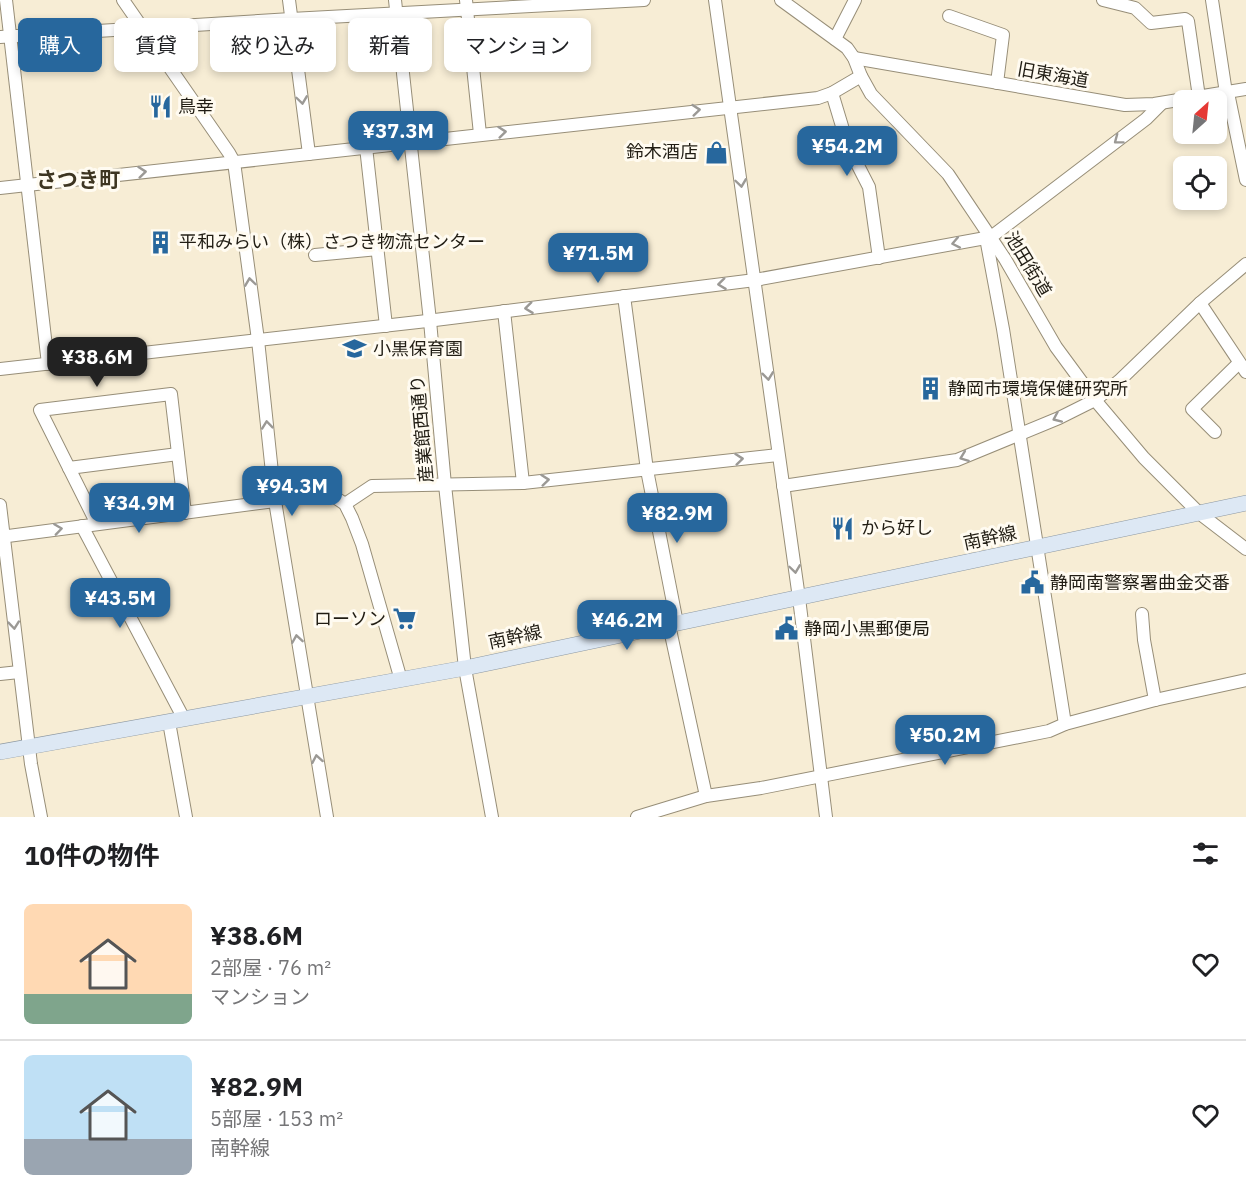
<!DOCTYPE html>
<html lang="ja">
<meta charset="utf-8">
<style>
body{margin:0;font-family:"IBM Plex Sans","Noto Sans JP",sans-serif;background:#f6f6f6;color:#202124;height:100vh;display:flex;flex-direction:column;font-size:22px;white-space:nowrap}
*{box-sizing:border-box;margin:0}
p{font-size:20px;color:#757577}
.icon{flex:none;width:33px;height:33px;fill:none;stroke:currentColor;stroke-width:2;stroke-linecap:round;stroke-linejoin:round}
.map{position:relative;height:817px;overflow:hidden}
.drawer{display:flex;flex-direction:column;background:#fff;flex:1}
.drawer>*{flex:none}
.hud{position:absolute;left:18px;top:18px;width:600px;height:54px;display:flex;gap:12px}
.needle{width:39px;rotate:27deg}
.fabs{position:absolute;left:1173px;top:90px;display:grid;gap:12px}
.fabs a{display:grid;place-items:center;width:54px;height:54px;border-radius:9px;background:#fff;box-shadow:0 3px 9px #0003;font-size:30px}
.price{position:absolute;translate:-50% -51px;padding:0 14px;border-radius:12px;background:#27679d;color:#fff;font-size:20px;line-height:39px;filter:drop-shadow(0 2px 3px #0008)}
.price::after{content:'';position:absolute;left:50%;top:36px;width:18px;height:14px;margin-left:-9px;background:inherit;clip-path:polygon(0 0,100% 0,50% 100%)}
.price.active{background:#222;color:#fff}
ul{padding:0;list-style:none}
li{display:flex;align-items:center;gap:18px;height:150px;padding:0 24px}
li+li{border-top:2px solid #e0e0e0}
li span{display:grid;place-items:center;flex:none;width:168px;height:120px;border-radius:9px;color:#555}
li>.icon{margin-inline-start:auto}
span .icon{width:72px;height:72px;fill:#fffc;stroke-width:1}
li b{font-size:26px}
h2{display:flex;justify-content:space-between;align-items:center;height:72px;padding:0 24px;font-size:26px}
.tag{padding:0 21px;border-radius:9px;background:#fff;box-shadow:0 3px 9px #0003;font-size:21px;line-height:54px}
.tag.active{background:#27679d;color:#fff}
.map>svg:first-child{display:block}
</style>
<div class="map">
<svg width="1246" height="817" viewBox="0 0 1246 817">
<rect width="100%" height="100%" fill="#f7edd5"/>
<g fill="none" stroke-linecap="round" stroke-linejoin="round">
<defs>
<g id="minor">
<polyline points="6,0 48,364"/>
<polyline points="123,0 229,153 234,162 258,340 275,501 327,817"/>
<polyline points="289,0 309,154"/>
<polyline points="395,0 430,321 445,485 465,668 492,817"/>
<polyline points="466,0 480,134"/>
<polyline points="715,0 799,598 826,817"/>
<polyline points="781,0 847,48 854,58 861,76 871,94 948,174 1005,259 1056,347 1095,400 1144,458 1199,513 1246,549"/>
<polyline points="1103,0 1135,8 1151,23 1185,19 1188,21 1199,97"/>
<polyline points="1212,0 1226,93"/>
<polyline points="949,16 1003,35 997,83"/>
<polyline points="0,37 291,19 644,0"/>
<polyline points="835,39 855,0"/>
<polyline points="854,58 1125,105 1154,104 1246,89"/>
<polyline points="832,93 848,146 869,187 879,258"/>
<polyline points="1228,93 1246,180"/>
<polyline points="366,147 386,326"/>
<polyline points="0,188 818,98 832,93 861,76"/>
<polyline points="986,238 1003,329 1065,724"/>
<polyline points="315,255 378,249"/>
<polyline points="624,296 647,470 677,623"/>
<polyline points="1200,303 1246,264"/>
<polyline points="504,311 523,483"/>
<polyline points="0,369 427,321 755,280 991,237 1146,119 1162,103"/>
<polyline points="1215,432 1192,409 1239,363"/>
<polyline points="69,468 178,454"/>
<polyline points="783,486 957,460 1059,418 1095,400 1119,381 1200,303 1246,372"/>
<polyline points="345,504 372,486 523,483 778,455"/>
<polyline points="0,505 31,764 41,817"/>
<polyline points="97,524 40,410 171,394 185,513"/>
<polyline points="82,526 184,719"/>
<polyline points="0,537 275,501 315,484 345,504 352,518 362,544 401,680"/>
<polyline points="1142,614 1144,640 1155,700"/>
<polyline points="669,625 706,796"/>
<polyline points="0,674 19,672"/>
<polyline points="169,722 186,817"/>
<polyline points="637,817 706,796 761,788 1049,731 1065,724 1155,700 1246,680"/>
</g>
<polyline id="major" points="0,752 465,668 1246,503"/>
</defs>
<use href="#minor" stroke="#978e78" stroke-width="14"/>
<use href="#major" stroke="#8c97a1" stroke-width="16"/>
<use href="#minor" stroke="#fff" stroke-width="12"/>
<use href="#major" stroke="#dde8f4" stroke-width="15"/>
</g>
<defs><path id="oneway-chevron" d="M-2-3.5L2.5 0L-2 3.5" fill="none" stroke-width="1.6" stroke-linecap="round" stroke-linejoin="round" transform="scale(1.5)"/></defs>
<g stroke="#9b9995">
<use href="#oneway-chevron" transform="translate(302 100) rotate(82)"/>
<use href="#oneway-chevron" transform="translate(696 110) rotate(-6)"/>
<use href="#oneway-chevron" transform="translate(502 132) rotate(-6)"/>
<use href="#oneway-chevron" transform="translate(1118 140) rotate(143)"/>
<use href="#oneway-chevron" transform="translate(142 172) rotate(-6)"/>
<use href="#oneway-chevron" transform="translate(741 183) rotate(82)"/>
<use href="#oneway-chevron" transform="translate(956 243) rotate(169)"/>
<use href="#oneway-chevron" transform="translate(250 282) rotate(-98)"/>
<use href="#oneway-chevron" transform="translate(722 284) rotate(173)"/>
<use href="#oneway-chevron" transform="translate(529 308) rotate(173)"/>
<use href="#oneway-chevron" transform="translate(768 376) rotate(83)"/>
<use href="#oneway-chevron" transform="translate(1057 418) rotate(156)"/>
<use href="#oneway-chevron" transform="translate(267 425) rotate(-96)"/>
<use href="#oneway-chevron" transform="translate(964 457) rotate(159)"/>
<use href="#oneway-chevron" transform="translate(739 459) rotate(-6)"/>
<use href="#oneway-chevron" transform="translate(545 480) rotate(-6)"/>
<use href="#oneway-chevron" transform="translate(58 529) rotate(-8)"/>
<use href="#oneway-chevron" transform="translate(795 569) rotate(82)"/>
<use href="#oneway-chevron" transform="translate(14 625) rotate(84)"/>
<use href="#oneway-chevron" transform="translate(297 639) rotate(-99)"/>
<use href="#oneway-chevron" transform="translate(317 759) rotate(-100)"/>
</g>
<defs>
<symbol id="restaurant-bare" viewBox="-9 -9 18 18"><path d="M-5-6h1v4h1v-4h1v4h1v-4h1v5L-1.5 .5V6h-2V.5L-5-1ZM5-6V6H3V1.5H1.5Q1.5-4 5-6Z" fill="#27679d" stroke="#fffbf1" stroke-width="2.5" paint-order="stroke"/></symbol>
<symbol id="shop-bare" viewBox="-9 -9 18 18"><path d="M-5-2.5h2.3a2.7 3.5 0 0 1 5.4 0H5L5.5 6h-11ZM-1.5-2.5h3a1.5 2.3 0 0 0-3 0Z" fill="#27679d" stroke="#fffbf1" stroke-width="2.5" paint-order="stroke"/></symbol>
<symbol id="building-bare" viewBox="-9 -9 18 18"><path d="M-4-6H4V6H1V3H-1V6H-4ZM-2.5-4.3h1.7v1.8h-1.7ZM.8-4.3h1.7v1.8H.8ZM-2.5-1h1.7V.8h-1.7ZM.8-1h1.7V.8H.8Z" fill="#27679d" stroke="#fffbf1" stroke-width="2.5" paint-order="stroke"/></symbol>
<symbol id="school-bare" viewBox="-9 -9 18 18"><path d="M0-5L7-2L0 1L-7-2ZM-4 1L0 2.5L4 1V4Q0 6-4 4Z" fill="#27679d" stroke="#fffbf1" stroke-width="2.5" paint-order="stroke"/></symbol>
<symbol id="civic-bare" viewBox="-9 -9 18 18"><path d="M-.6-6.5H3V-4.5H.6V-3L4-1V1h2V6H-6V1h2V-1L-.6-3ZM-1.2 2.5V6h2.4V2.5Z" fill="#27679d" stroke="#fffbf1" stroke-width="2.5" paint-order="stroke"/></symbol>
<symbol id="supermarket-bare" viewBox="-9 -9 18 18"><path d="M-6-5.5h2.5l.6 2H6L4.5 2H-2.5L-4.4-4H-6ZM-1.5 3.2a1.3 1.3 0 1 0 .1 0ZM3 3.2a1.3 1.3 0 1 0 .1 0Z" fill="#27679d" stroke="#fffbf1" stroke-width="2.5" paint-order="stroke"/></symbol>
</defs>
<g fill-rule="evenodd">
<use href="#restaurant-bare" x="144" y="90" width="33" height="33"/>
<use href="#shop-bare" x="700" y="136" width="33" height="33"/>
<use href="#building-bare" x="144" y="226" width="33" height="33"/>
<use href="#school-bare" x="338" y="332" width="33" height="33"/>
<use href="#building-bare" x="914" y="372" width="33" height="33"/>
<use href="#restaurant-bare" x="826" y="512" width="33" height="33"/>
<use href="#civic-bare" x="1016" y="566" width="33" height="33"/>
<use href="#supermarket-bare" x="388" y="602" width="33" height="33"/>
<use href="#civic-bare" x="770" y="612" width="33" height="33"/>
</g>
<g text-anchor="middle" stroke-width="6" stroke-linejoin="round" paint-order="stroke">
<g font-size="18" fill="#211d14" stroke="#fffbf1">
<text transform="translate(1053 75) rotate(10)" y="6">旧東海道</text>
<text transform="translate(1028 264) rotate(59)" y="6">池田街道</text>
<text transform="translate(422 429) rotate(-95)" y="6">産業館西通り</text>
<text transform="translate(990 538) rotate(-12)" y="6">南幹線</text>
<text transform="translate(515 637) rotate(-12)" y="6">南幹線</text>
</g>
<g font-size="18" fill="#211d14" stroke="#fffbf1" text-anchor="start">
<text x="178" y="113">鳥幸</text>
<text x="698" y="158" text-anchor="end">鈴木酒店</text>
<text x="179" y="248">平和みらい（株）さつき物流センター</text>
<text x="373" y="355">小黒保育園</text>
<text x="948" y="395">静岡市環境保健研究所</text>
<text x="861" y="534">から好し</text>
<text x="1050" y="589">静岡南警察署曲金交番</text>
<text x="386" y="625" text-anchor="end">ローソン</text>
<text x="804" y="635">静岡小黒郵便局</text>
</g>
<g font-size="21" font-weight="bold" fill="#3d3521" stroke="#fffbf1">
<text x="78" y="187">さつき町</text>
</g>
</g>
</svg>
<div class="fabs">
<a><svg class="needle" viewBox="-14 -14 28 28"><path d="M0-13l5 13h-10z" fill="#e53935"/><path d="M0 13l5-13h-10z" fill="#757577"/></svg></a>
<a><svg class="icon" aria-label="locate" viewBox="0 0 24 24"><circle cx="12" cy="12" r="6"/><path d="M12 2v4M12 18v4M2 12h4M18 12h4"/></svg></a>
</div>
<b class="price" style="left:398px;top:162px">¥37.3M</b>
<b class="price" style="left:847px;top:177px">¥54.2M</b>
<b class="price" style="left:598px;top:284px">¥71.5M</b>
<b class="price active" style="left:97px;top:388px">¥38.6M</b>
<b class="price" style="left:292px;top:517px">¥94.3M</b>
<b class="price" style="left:139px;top:534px">¥34.9M</b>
<b class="price" style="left:677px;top:544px">¥82.9M</b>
<b class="price" style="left:120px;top:629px">¥43.5M</b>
<b class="price" style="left:627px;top:651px">¥46.2M</b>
<b class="price" style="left:945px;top:766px">¥50.2M</b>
<div class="hud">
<a class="tag active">購入</a>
<a class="tag">賃貸</a>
<a class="tag">絞り込み</a>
<a class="tag">新着</a>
<a class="tag">マンション</a>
</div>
</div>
<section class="drawer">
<h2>10件の物件<svg class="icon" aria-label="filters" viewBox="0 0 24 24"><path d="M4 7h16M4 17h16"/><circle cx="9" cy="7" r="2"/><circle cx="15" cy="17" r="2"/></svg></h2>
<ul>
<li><span style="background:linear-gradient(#ffd9b3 75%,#7fa58c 0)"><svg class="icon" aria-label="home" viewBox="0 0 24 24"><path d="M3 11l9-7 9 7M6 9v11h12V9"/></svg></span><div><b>¥38.6M</b><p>2部屋 · 76 m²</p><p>マンション</p></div><svg class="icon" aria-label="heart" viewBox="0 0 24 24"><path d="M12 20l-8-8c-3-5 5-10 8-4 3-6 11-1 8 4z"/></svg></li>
<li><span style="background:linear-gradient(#bfe0f5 70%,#9aa5b1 0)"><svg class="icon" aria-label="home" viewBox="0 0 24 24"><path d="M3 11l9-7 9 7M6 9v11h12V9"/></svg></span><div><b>¥82.9M</b><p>5部屋 · 153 m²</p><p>南幹線</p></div><svg class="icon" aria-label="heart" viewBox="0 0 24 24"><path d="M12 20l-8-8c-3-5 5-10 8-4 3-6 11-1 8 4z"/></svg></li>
</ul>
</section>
